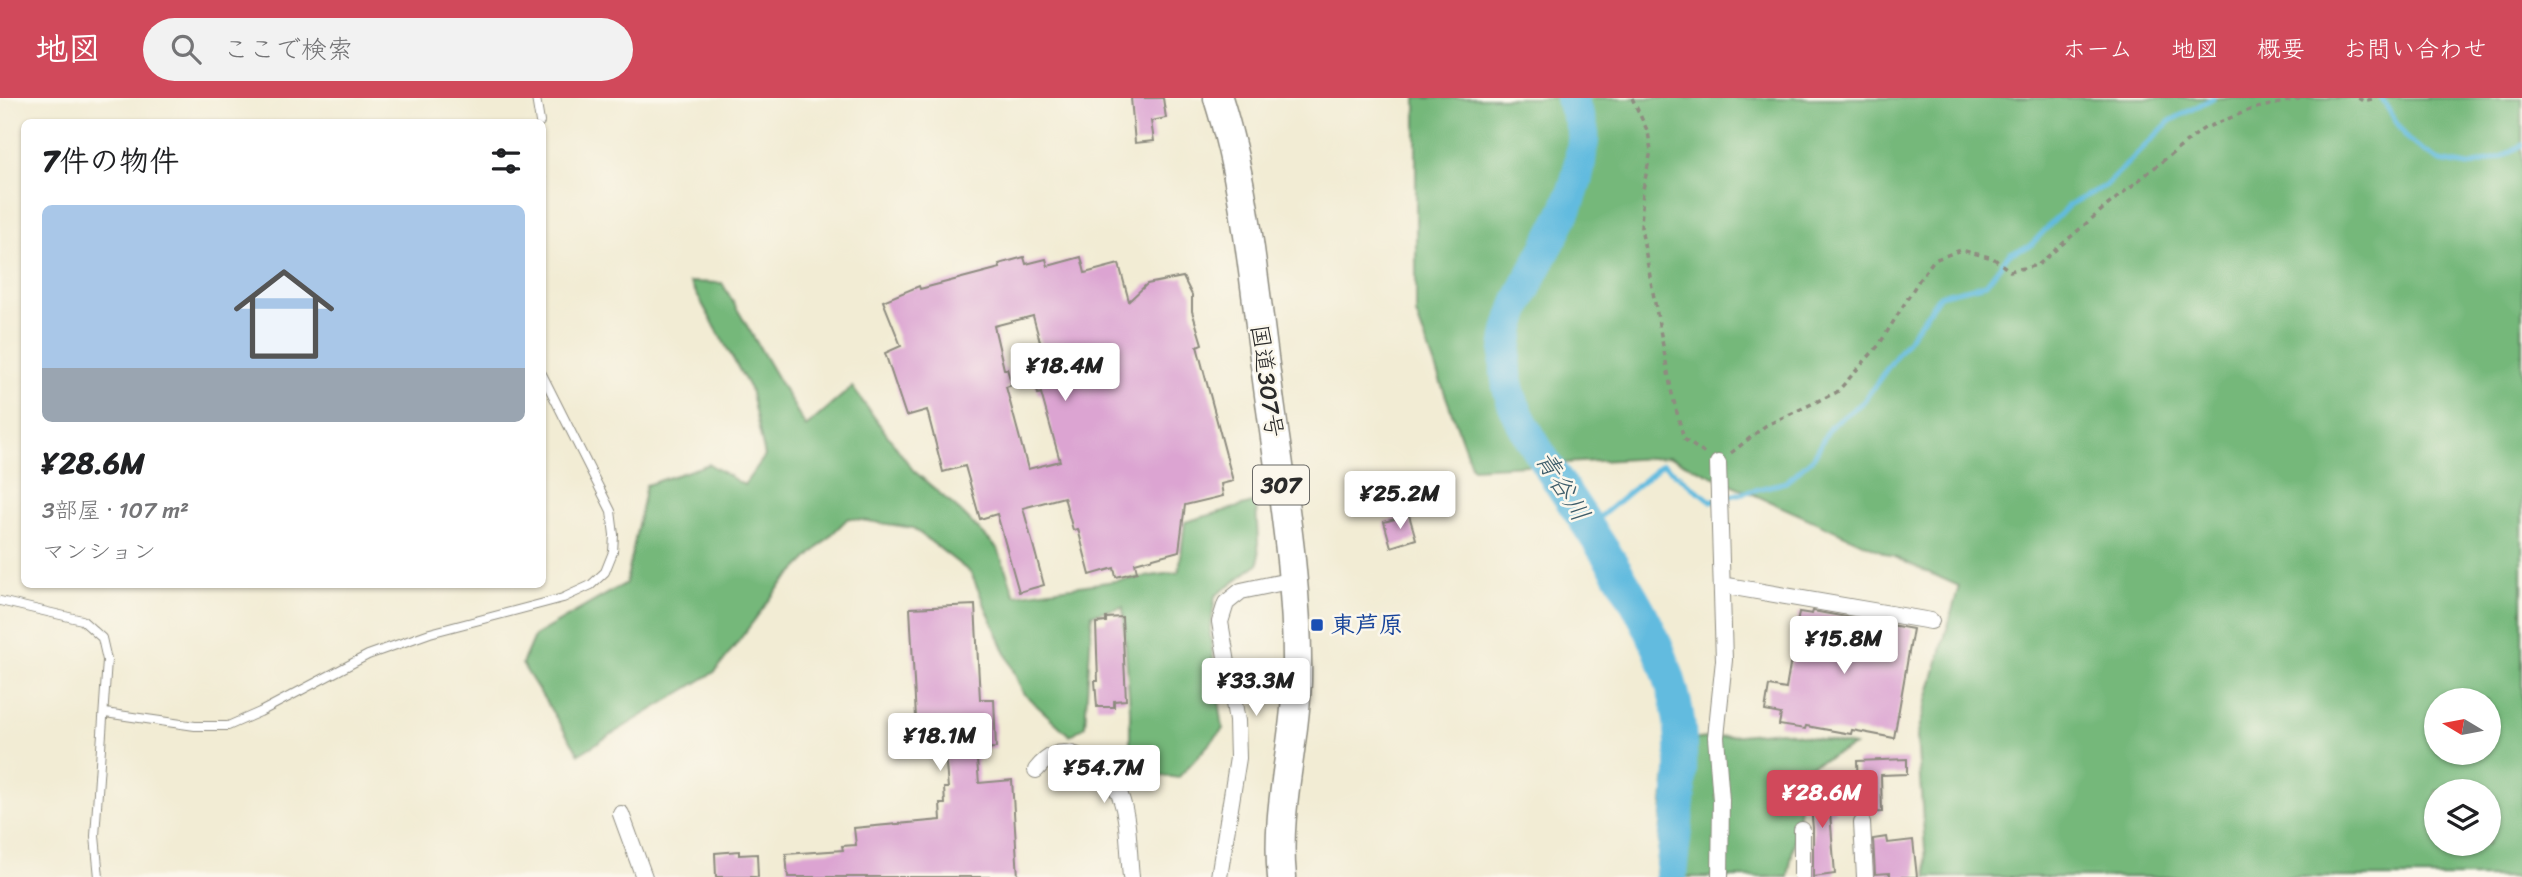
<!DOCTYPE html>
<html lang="ja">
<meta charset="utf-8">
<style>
body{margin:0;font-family:Sriracha,"Klee One",sans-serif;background:#f2f2f2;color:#202124;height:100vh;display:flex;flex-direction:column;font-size:26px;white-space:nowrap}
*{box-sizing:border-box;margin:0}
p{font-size:23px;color:#757577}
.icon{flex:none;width:38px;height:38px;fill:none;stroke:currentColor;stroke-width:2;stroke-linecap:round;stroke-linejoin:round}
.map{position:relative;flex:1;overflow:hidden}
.details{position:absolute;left:21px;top:21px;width:525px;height:469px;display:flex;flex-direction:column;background:#fff;border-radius:10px;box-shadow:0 2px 5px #0004}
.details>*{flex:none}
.needle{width:46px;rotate:280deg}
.tools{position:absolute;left:2424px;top:590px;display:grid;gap:14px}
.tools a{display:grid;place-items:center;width:77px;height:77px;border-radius:50%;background:#fff;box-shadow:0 2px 5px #0004;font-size:35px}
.price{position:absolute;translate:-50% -60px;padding:0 16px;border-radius:7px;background:#fff;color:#222;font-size:23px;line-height:46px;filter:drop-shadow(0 2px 4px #0008)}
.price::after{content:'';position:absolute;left:50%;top:42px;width:21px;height:16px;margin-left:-10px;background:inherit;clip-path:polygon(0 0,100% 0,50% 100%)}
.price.current{background:#d1495b;color:#fff}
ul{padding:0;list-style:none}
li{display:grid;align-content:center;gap:14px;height:371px;padding:0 21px}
li span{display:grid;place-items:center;height:217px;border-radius:10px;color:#555}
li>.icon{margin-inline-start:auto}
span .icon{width:126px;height:126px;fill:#fffc;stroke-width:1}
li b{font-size:30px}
h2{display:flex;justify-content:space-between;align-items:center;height:84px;padding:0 21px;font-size:30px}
header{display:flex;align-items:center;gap:42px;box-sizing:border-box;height:98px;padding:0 35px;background:#d1495b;color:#fff}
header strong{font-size:33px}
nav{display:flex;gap:38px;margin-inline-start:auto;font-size:24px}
.search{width:490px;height:63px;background:#f2f2f2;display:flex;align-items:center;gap:18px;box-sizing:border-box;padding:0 24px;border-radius:38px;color:#757577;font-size:26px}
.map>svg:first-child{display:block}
</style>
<header>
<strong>地図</strong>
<div class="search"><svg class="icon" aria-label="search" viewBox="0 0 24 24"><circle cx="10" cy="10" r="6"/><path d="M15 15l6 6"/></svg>ここで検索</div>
<nav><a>ホーム</a><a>地図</a><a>概要</a><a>お問い合わせ</a></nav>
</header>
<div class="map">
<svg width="2522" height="779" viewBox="0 0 2522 779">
<rect width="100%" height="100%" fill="#fbf7ec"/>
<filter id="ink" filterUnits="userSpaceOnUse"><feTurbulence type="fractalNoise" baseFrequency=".0143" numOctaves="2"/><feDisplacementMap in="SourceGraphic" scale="14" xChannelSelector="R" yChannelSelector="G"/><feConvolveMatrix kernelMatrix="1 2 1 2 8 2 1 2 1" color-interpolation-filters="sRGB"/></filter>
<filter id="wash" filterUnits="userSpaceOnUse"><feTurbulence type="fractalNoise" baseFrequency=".00686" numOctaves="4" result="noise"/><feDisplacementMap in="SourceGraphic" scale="28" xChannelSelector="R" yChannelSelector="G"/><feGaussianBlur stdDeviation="1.57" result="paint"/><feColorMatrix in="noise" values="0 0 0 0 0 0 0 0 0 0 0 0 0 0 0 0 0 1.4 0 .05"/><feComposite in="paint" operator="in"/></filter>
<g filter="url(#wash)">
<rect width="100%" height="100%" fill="#f2ecd4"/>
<g fill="#75b87a" stroke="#507252" stroke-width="2" fill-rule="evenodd">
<path d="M1416 0H2522V779H1927L1917 638 1959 488 1670 359 1472 370 1416 216ZM2436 602H2488V654H2436ZM2436 693H2488V746H2436Z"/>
<polygon points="690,184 722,185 806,329 852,289 913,372 961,414 998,451 1015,497 1179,474 1185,424 1256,404 1259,465 1215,498 1210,536 1223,631 1178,680 1130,672 1130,611 1123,509 1092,516 1085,628 1070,638 1023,595 971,475 913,430 848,420 780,488 716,573 579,656 522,566 534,538 626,485 646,387 709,366 744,387 765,358 750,291"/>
<polygon points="1780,633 1854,648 1807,669 1788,779 1656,779 1669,644"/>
</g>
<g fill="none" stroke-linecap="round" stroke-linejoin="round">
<g stroke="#62bbdf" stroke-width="5">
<polyline points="2381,0 2408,42 2440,63 2468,68 2501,59 2522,47"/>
<polyline points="1588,429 1663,366 1711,403 1786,384 1814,359 1830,329 1863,304 1940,197 1986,186 2010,155 2029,149 2069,107 2105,88 2170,23 2213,0"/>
</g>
<path stroke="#62bbdf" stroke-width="32" d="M1571 0C1575 11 1581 24 1583 35 1584 42 1582 50 1581 56 1574 140 1490 200 1508 289 1516 325 1557 381 1578 413 1622 480 1671 549 1680 631 1685 680 1675 731 1671 779"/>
</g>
<g id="blocks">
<g fill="#dca4d2" fill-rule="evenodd">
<polygon points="1131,0 1163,0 1166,20 1151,23 1154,43 1135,45"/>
<path d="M1024 159 1026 166 1046 161 1048 168 1081 159 1085 175 1119 166 1129 203 1147 186 1183 179 1192 197V213L1202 246 1197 248 1233 383 1221 386 1223 398 1185 407 1179 453 1135 465 1137 474 1116 479 1114 470 1090 477 1078 431 1073 432 1064 399 1023 410 1044 487 1019 494 997 416 980 421 965 368 943 374 927 312 906 318 885 255 901 248 883 203 919 188 920 191 1000 170 999 166ZM1033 218 1047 269 1040 271V274L1037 275 1038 280 1034 281 1038 296 1041 295 1060 363 1028 371 1006 289 1012 287 1007 271H1004L994 228Z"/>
<polygon points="1409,417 1416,441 1391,449 1384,424"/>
<polygon points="975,507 980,601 994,601 996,650 976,651 979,685 1012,682 1018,779 788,779 786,756 843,752 842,748 856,747 854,730 941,722 940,706 945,706 944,690 948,690 944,642 935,643 935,638 917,638 910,510"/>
<polygon points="1813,513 1913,531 1894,640 1852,632 1851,636 1806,628 1805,631 1779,627 1781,616 1765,613 1769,588 1786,591 1799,514 1812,516"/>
<polygon points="1122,519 1126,602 1114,603 1114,609 1097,609 1095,583 1098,583 1096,525 1106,524 1106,520"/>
<polygon points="1907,661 1907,676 1881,677 1882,714 1859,715 1857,663"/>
<polygon points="1831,687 1835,715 1830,715 1835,776 1813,779 1813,730 1809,689"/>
<polygon points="1887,739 1888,745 1913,742 1917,779 1890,779 1890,775 1875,776 1873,741"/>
<polygon points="739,753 739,757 757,756 758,779 716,779 715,755"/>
</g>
</g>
</g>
<g filter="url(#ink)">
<use href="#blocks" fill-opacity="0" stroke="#8e8c80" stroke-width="2"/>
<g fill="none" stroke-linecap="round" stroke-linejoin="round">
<defs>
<g id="service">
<polyline points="536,0 540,24"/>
<polyline points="542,82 542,106"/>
<polyline points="0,503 82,522 102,540 107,562 95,738 99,779"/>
<polyline points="105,615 195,628 228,628 260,614 368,557 430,535 563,500 591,487 605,474 613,454 614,437 611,413 542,276"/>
</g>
<g id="minor">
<polyline points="1718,365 1724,562 1716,639 1721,702 1720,779"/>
<polyline points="1722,487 1931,523"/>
<path d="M1036 672C1048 657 1060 651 1078 658 1133 678 1126 730 1131 779"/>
<polyline points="621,716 644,779"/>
<polyline points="1862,725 1865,779"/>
<polyline points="1219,779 1238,660 1237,623 1220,524 1226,505 1241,493 1293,482"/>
<polyline points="1802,779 1802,732"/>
</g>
<path id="trunk" d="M1218 0C1247 91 1254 188 1267 282 1280 381 1299 483 1297 583 1295 648 1275 714 1282 779"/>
</defs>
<use href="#service" stroke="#8e8c80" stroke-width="10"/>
<use href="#minor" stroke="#8e8c80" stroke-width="18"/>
<use href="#trunk" stroke="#8e8c80" stroke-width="31"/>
<g stroke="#8e8c80" stroke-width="3.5" stroke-dasharray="5 5" stroke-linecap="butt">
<polyline points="1632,0 1648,34 1651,53 1643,91 1641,130 1672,296 1684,341 1705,356"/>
<polyline points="2358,0 2363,3 2376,0"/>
<polyline points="1731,355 1765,328 1837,294 1879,247 1919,182 1934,162 1961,152 1993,160 2010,173 2038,167 2104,110 2203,31 2252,11 2303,0"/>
</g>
<use href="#service" stroke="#fff" stroke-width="8"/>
<use href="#minor" stroke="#fff" stroke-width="16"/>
<use href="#trunk" stroke="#fff" stroke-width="28"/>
</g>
</g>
<rect fill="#1a4fb4" stroke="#fbf7ec" stroke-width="2.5" x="1310" y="520" width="14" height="14" rx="3.5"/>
<g text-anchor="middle" stroke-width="5" stroke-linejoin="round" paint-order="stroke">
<rect fill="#fbf7ec" stroke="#696865" stroke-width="2" x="1253" y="367.5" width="56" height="39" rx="5"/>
<g font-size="23" font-weight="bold" fill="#2b2b2b">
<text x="1281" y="395">307</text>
</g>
<g font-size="24" fill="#2b2b2b" stroke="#fbf7ec">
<text transform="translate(1267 283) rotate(82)" y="8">国道307号</text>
</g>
<g font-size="24" font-weight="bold" fill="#164399" stroke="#fbf7ec" text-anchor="start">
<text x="1331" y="535">東芦原</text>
</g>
<g font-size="26" font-style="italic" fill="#3e5d6a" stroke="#fbf7ec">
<text transform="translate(1563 388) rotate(58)" y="9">青谷川</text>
</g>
</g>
</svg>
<div class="tools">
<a><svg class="needle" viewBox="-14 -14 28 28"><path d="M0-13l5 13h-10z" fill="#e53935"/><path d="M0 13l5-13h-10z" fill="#757577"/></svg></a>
<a><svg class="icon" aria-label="layers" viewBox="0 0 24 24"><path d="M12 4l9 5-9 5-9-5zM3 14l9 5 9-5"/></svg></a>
</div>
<b class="price" style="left:1065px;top:305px">¥18.4M</b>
<b class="price" style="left:1400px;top:433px">¥25.2M</b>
<b class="price" style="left:1844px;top:578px">¥15.8M</b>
<b class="price" style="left:1256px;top:620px">¥33.3M</b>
<b class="price" style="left:940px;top:675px">¥18.1M</b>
<b class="price" style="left:1104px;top:707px">¥54.7M</b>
<b class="price current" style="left:1822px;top:732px">¥28.6M</b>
<section class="details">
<h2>7件の物件<svg class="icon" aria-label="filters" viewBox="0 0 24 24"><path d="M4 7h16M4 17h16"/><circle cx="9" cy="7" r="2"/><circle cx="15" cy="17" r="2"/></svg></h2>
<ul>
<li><span style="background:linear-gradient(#a9c7e8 75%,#9aa5b1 0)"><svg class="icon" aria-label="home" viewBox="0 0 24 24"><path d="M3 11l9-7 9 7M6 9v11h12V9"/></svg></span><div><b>¥28.6M</b><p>3部屋 · 107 m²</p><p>マンション</p></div></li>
</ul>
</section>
</div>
